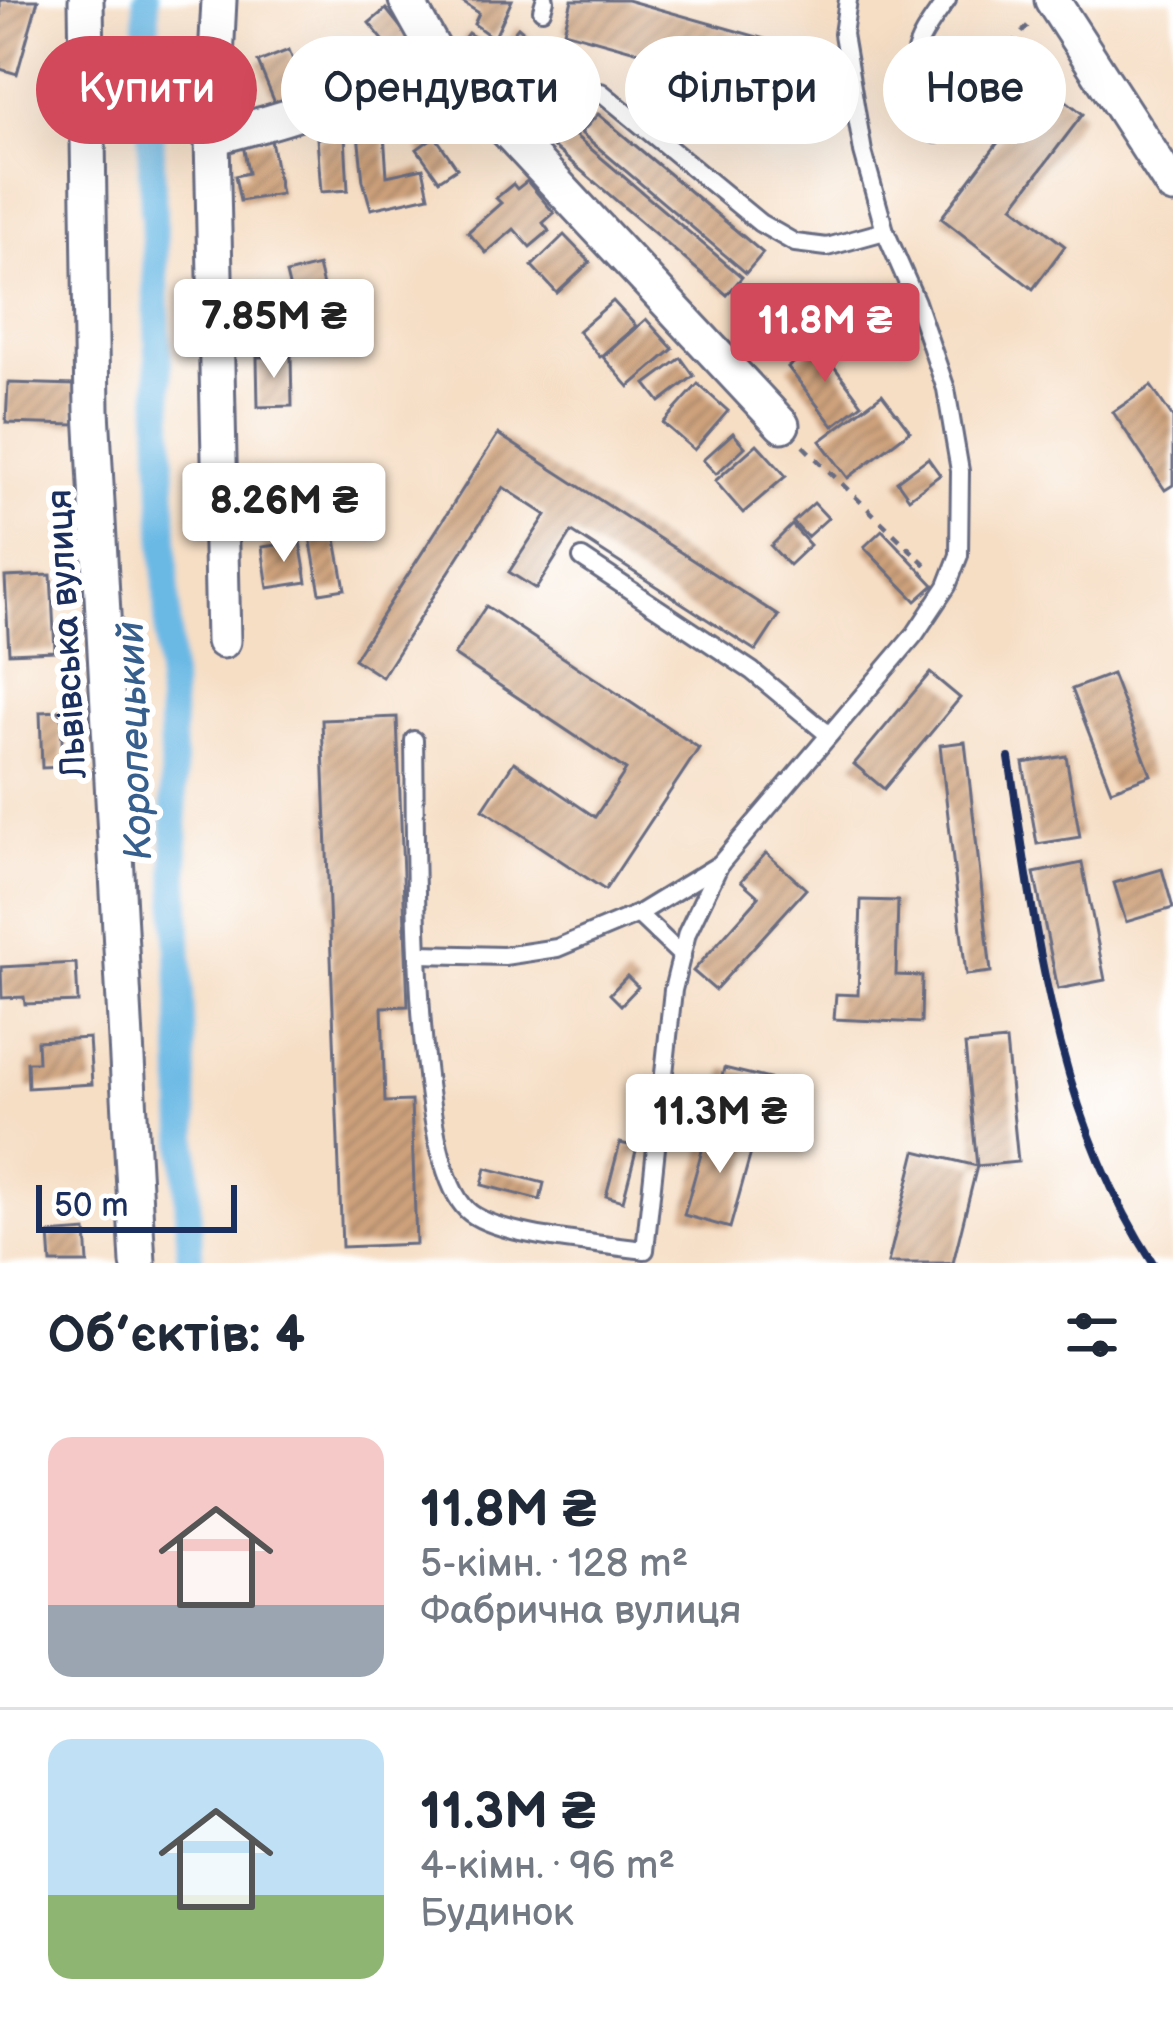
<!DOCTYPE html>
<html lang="uk">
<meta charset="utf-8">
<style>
body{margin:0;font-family:"Balsamiq Sans",sans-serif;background:#f6f6f7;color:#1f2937;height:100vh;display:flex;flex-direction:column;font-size:45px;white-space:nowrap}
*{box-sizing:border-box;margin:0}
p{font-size:39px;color:#747a83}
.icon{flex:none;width:66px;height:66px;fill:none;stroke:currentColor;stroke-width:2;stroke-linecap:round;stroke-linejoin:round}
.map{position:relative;height:1263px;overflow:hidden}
.details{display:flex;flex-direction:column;background:#fff;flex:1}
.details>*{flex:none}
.guide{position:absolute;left:36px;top:36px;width:1101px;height:108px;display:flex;gap:24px}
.scale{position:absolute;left:36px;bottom:30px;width:201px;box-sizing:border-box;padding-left:12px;border:6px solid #1b2f5e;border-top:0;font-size:33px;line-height:42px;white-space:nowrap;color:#1b2f5e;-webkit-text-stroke:9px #fff;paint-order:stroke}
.price{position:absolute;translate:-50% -102px;padding:0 27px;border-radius:12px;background:#fff;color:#222;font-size:39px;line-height:78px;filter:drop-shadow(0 3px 6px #0008)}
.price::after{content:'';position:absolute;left:50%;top:72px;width:36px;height:27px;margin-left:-18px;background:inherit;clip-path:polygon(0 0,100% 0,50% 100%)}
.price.active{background:#d1495b;color:#fff}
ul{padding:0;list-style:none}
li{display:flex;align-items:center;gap:36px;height:300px;padding:0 48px}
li+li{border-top:3px solid #e0e1e3}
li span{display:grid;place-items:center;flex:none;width:336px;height:240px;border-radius:24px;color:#555}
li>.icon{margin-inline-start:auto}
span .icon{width:144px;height:144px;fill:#fffc;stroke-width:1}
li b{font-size:51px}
h2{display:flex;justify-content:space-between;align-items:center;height:144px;padding:0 48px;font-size:51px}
.pill{padding:0 42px;border-radius:54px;background:#fff;box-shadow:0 12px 48px #0002;font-size:42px;line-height:108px}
.pill.active{background:#d1495b;color:#fff}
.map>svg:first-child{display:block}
</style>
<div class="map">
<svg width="1173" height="1263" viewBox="0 0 1173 1263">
<defs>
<pattern id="building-hatch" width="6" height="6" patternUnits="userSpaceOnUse" patternTransform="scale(3)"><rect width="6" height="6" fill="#cea27c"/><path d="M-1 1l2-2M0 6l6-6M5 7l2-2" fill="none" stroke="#a68469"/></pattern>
</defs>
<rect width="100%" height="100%" fill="#fff"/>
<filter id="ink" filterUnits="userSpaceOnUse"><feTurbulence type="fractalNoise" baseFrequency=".00833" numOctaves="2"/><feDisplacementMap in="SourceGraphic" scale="24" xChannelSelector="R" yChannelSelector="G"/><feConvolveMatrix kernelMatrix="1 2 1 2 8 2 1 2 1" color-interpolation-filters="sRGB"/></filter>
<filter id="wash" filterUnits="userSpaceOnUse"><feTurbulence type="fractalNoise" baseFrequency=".004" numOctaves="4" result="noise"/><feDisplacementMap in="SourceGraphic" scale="48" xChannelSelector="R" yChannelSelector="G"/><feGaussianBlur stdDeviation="2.7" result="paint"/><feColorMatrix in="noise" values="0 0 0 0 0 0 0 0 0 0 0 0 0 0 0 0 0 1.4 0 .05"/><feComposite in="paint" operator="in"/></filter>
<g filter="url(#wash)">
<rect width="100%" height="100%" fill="#f6dec5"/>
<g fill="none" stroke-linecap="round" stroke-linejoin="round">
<polyline stroke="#6ab9e5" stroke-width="27" points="146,0 190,1263"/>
</g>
<g id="blocks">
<g fill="url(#building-hatch)">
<polygon points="0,0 38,0 17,74 0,69"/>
<polygon points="459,0 512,0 494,39 474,24 479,13"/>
<polygon points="572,0 627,0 765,39 753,84 564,31"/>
<polygon points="386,9 410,39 393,52 369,23"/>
<polygon points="518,27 558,61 535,89 495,55"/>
<polygon points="468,33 490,47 486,55 490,60 477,75 451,56"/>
<polygon points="289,50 297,70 335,50 352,82 280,115 258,62"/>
<polygon points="494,61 525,90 509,107 479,78"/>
<polygon points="1043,83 1083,114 1013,206 1065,246 1033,289 941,218"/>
<polygon points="545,110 742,277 727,295 530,127"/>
<polygon points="598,114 763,253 746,273 581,133"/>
<polygon points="384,133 387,176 423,168 429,196 371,209 363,181 358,134"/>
<polygon points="345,136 348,190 321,192 317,138"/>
<polygon points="435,136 457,168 439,180 417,149"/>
<polygon points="271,140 281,194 240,201 235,176 248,173 243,144"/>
<polygon points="527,181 554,213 543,223 549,231 530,247 514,229 486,253 468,232 501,203 496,198 513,184 517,189"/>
<polygon points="564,235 590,262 557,293 532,266"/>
<polygon points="318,266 328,307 296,315 286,274"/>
<polygon points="613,301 636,326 600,357 578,331"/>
<polygon points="646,319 673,349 629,387 603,357"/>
<polygon points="818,345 862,404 833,426 788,367"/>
<polygon points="291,356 292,406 258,407 257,357"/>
<polygon points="681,358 694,376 660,402 646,384"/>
<polygon points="8,383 76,385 75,425 6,423"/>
<polygon points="698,384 728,411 694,450 663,423"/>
<polygon points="1151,386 1173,418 1173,485 1165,490 1113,412"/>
<polygon points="882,394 910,431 848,478 820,441"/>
<polygon points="733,433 745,447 716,474 703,460"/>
<polygon points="498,434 779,616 756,651 572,532 536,589 509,572 546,515 503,487 382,677 354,659"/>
<polygon points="757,444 786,476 743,513 715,481"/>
<polygon points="928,458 940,475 909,498 897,481"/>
<polygon points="309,486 314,532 259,537 254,491"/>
<polygon points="814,503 828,518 807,537 793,522"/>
<polygon points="792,525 810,545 789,565 771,546"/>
<polygon points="882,530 934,585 916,601 864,547"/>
<polygon points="335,534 345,589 320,593 310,537"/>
<polygon points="300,542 307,582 268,588 262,547"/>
<polygon points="51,575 55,651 9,653 5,577"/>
<polygon points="486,606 699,748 605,890 483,809 514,762 595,817 626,770 454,655"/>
<polygon points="930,673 960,698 884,789 854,764"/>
<polygon points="1112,674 1151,775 1111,790 1072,689"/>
<polygon points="61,711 63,767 42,768 40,712"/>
<polygon points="397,717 408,1006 382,1007 385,1102 411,1101 416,1244 342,1247 322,720"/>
<polygon points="965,742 991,972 966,975 940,745"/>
<polygon points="1066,756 1080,837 1037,844 1023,763"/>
<polygon points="766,853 806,889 715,990 693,971 759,897 741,881"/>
<polygon points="1082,863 1105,980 1058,989 1034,873"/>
<polygon points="1162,869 1173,908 1126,922 1114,883"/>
<polygon points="861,900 898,901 896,975 922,976 921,1023 834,1019 836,994 858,995"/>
<polygon points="76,963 78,1002 25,1004 24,997 2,998 1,967"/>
<polygon points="627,976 638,987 621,1005 610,994"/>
<polygon points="89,1038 92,1084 28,1088 27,1062 38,1062 37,1041"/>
<polygon points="1006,1041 1018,1162 977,1166 953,1263 888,1263 916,1151 977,1166 965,1045"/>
<polygon points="724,1068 770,1079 763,1110 717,1099"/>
<polygon points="709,1125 755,1138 730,1228 684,1215"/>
<polygon points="620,1143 637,1147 623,1201 606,1196"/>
<polygon points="486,1168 544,1183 540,1200 482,1185"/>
<polygon points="86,1231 88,1263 51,1263 49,1234"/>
</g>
</g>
</g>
<g filter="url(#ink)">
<use href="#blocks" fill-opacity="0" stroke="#686c82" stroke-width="3"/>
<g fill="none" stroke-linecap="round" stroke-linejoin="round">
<defs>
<g id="service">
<polyline points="542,10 545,0"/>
<polyline points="601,92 760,223 795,243 827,247 885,231"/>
<path d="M936 134C911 62 899 65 947 0"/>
<polyline points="582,558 752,671 829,735"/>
<path d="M414 740C416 828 409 1155 467 1210 495 1237 604 1244 645 1250L673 990 687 933 720 864"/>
<polyline points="638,914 682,956"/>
<polyline points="419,954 504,956 557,948 638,914 720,864 915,634 947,586 959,555 960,471 946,389 916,302 885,231 863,152 843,34 848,0"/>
</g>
<g id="minor">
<polyline points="86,0 92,410 138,1263"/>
<polyline points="219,0 212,138 223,641"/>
<polyline points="406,0 438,57 782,425"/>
<polyline points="1052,0 1173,187"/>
<path d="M212 138C294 117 362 95 438 57"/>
</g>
</defs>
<use href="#service" stroke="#686c82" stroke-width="22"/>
<use href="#minor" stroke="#686c82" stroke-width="39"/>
<g stroke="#686c82" stroke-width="4.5" stroke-dasharray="9 9" stroke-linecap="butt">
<polyline points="952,115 1030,23"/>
<polyline points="803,446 929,568"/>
</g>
<use href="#service" stroke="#fff" stroke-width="16"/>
<use href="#minor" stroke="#fff" stroke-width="33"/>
<path stroke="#1b2f5e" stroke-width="8" d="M1009 758C1036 932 1055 1112 1153 1263"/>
</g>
</g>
<g text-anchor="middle" stroke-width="12" stroke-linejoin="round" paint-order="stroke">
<g font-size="36" fill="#1b2f5e" stroke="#fff">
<text transform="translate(65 634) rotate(-93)" y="13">Львівська вулиця</text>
</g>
<g font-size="39" font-style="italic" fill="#375f8d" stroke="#fff">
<text transform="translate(133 741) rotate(-92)" y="14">Коропецький</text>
</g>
</g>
</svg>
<div class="scale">50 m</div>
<b class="price" style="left:274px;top:381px">7.85M ₴</b>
<b class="price active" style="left:825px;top:385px">11.8M ₴</b>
<b class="price" style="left:284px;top:565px">8.26M ₴</b>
<b class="price" style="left:720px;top:1176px">11.3M ₴</b>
<div class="guide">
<a class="pill active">Купити</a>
<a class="pill">Орендувати</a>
<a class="pill">Фільтри</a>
<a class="pill">Нове</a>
</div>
</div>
<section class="details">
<h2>Об’єктів: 4<svg class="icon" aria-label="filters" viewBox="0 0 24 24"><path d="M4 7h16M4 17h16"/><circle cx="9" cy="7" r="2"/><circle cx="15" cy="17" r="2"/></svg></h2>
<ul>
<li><span style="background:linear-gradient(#f6c9c9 70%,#9aa5b1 0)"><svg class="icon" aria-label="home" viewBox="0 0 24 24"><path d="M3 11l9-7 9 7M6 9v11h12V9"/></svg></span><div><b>11.8M ₴</b><p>5-кімн. · 128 m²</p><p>Фабрична вулиця</p></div></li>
<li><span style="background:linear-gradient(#bfe0f5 65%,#8fb573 0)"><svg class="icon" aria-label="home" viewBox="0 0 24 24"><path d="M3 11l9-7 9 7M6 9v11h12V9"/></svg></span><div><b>11.3M ₴</b><p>4-кімн. · 96 m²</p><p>Будинок</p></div></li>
</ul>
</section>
